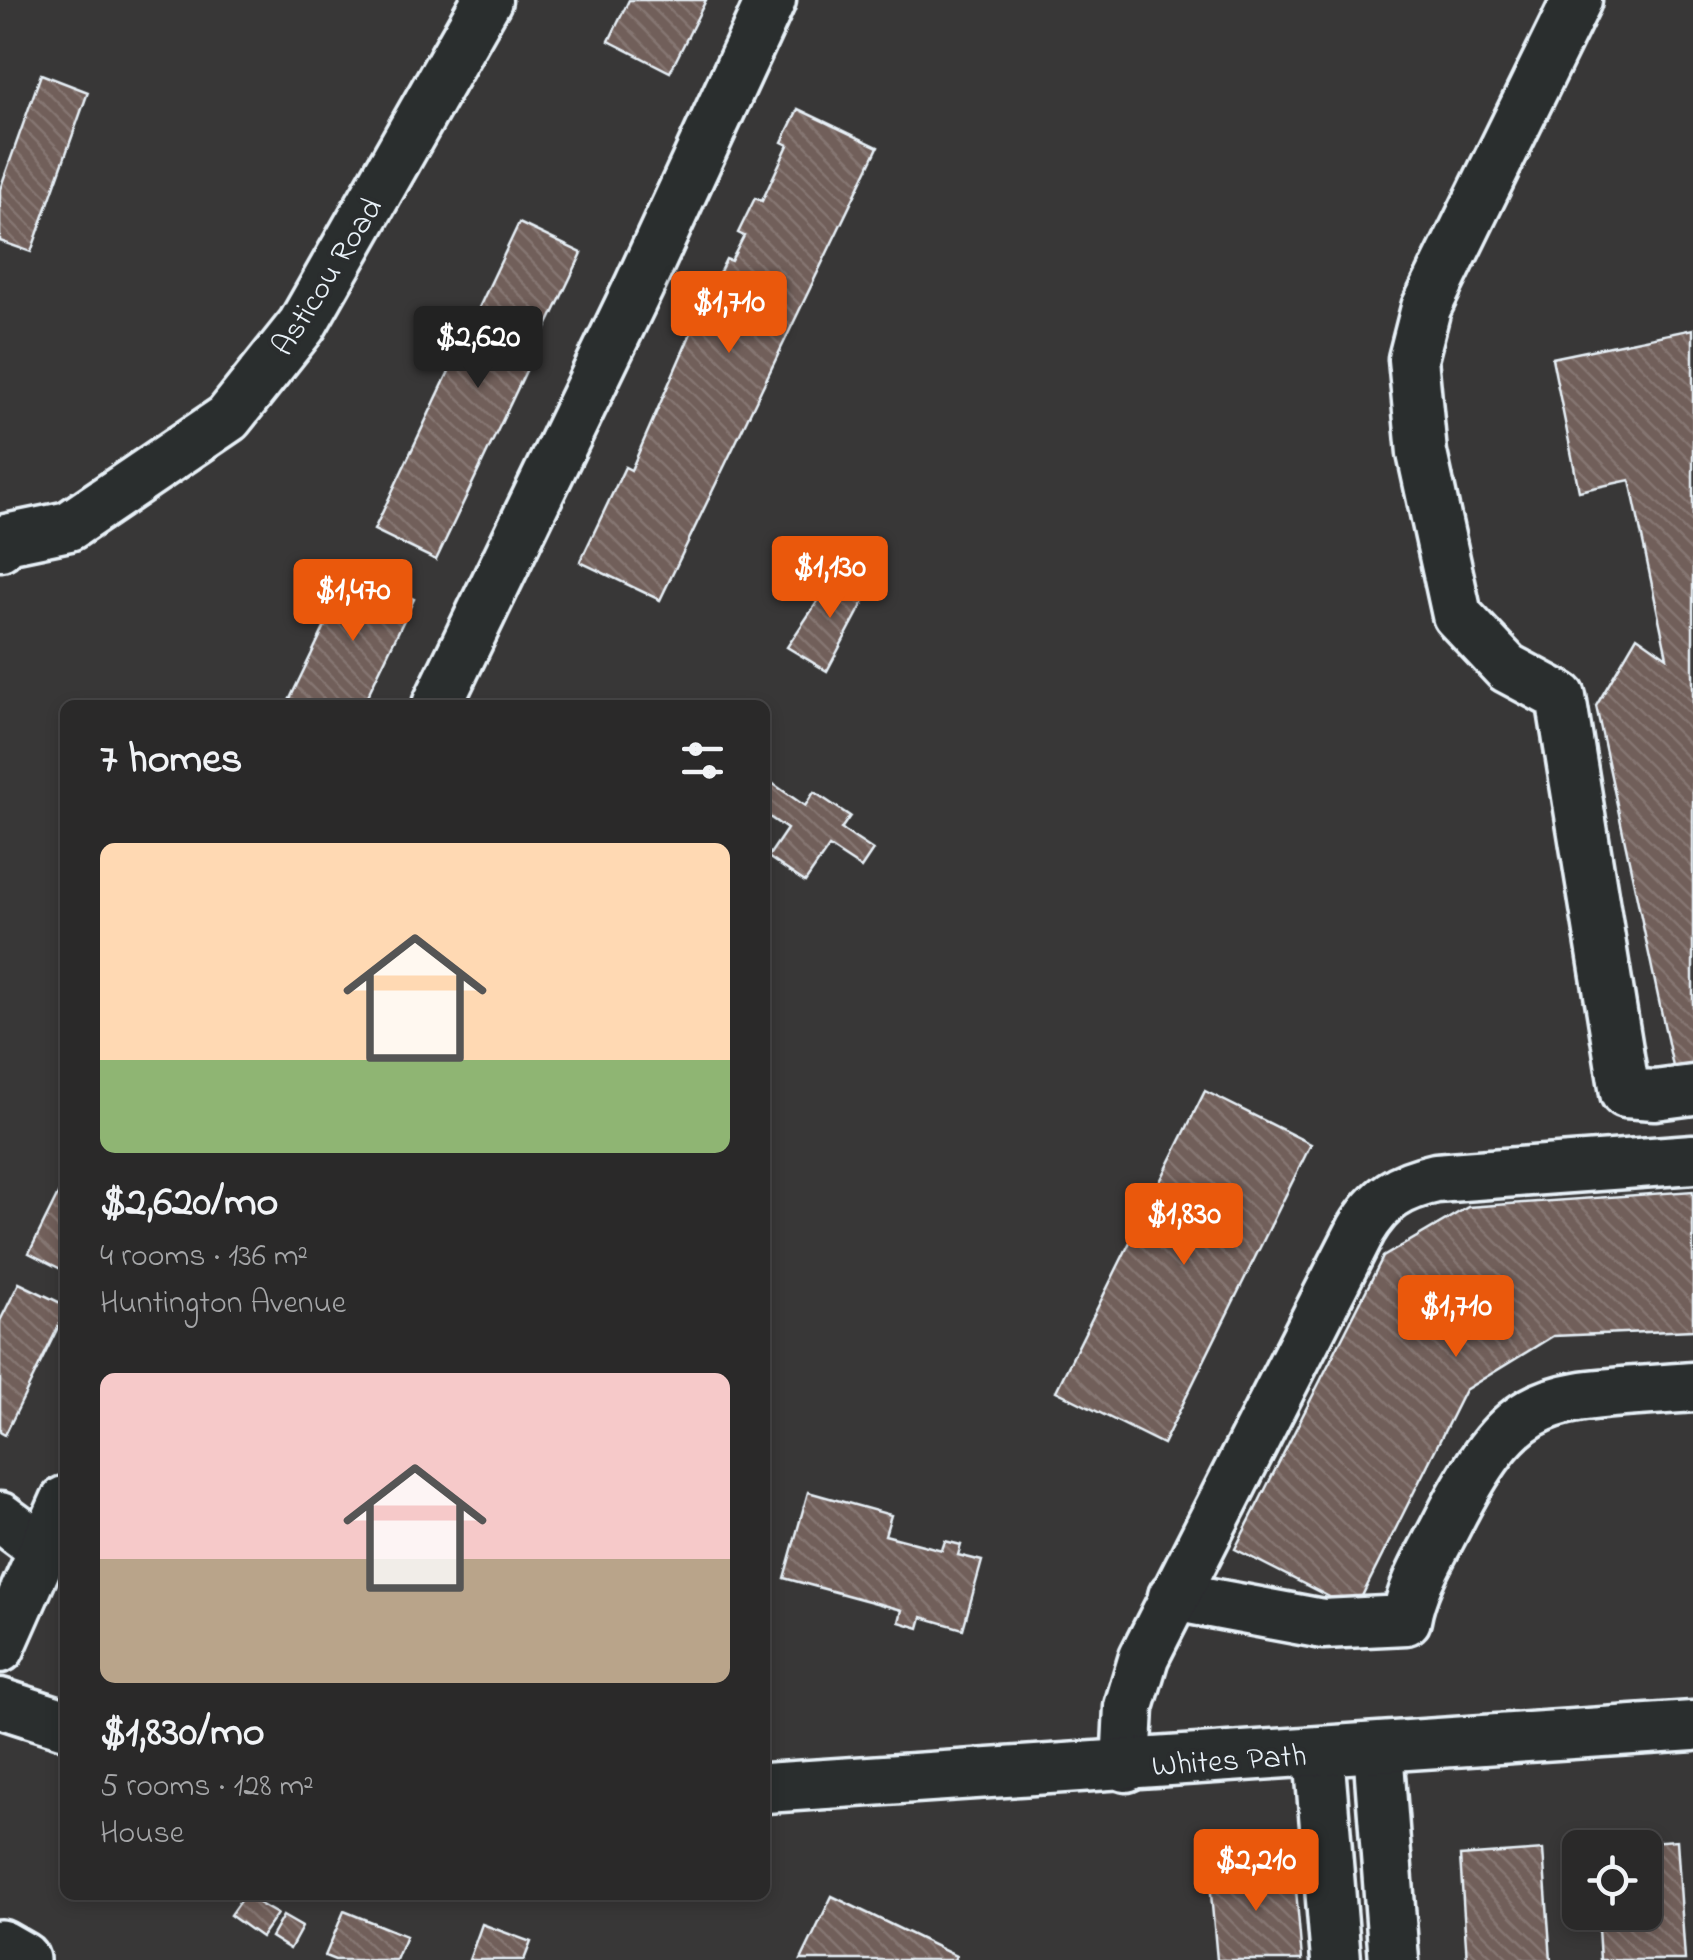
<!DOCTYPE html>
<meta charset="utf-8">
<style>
body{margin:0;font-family:"Indie Flower",sans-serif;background:#323131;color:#f1f3f6;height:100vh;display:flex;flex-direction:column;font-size:38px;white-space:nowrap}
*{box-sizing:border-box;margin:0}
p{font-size:32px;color:#a5a6a8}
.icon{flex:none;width:55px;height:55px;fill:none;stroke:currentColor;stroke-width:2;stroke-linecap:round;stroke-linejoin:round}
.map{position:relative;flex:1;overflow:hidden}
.drawer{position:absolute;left:60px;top:700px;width:710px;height:1200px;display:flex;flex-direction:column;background:#2a2929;border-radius:15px;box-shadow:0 5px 15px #0003,0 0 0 2px #464546}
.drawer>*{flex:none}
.fabs{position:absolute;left:1562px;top:1830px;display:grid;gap:20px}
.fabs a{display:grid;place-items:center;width:100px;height:100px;border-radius:15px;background:#2a2929;box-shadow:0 5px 15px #0003,0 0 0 2px #464546;font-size:50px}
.price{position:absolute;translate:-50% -85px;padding:0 22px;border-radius:10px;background:#ea580c;color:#fff;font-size:32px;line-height:65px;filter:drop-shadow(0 2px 5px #0008)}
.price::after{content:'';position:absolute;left:50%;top:60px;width:30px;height:22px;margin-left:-15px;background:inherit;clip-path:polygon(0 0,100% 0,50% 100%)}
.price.on{background:#222;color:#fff}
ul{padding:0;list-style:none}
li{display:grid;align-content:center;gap:20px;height:530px;padding:0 40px}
li span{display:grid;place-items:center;height:310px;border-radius:15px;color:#555}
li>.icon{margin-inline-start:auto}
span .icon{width:180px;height:180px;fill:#fffc;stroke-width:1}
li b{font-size:42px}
h2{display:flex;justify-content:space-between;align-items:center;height:120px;padding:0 40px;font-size:42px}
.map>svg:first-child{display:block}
</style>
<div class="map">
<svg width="1693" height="1960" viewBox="0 0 1693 1960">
<defs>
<pattern id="building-back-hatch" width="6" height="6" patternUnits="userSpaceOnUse" patternTransform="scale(2.5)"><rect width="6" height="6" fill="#715f5a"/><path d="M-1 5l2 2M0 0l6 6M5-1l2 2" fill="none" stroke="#857672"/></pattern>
</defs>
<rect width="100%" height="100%" fill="#383737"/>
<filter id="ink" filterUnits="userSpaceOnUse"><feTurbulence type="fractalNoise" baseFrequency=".01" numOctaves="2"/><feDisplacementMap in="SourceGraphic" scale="20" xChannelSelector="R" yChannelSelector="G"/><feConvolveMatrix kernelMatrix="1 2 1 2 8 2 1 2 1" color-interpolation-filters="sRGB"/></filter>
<g filter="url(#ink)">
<g fill="url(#building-back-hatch)" stroke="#e8f1f8" stroke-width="2.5">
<polygon points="629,0 706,0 670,72 609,41"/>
<polygon points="41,74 88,92 31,252 0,241 0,189"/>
<polygon points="798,109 878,147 660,600 580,562 625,467 631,470 698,317 704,320 716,295 710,292 726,259 731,261 744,236 738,233 755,198 762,201 788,145 782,142"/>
<polygon points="519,223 582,253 436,560 374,530"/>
<polygon points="1693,329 1693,1072 1675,1076 1596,706 1637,636 1667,657 1630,480 1579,491 1552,358"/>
<polygon points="352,570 414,599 363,705 287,705"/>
<polygon points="838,571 870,590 827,671 787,647"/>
<polygon points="772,783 805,806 814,792 850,816 841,829 873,850 861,868 829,847 805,882 768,857 787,829 765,814 765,794"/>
<polygon points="1205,1091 1311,1144 1163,1444 1056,1391"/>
<polygon points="65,1180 65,1271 29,1253"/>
<polygon points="1693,1191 1693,1330 1553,1336 1465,1390 1355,1610 1235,1549 1383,1257 1468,1207"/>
<polygon points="19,1283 65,1305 65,1313 5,1435 0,1432 0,1321"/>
<polygon points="808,1492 891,1515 885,1535 942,1550 945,1541 961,1545 958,1555 982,1561 963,1629 922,1617 919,1628 899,1622 902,1610 784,1578"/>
<polygon points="1677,1840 1685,1960 1600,1960 1597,1912 1645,1912 1645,1848 1599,1845"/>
<polygon points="1543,1850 1551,1960 1467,1960 1460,1856"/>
<polygon points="1294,1866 1302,1960 1217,1960 1209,1872"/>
<polygon points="244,1895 277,1914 261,1937 230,1915"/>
<polygon points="832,1896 956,1956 954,1960 801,1960"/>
<polygon points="344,1911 406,1936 396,1960 335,1960 325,1956"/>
<polygon points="283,1916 302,1927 290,1949 271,1937"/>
<polygon points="482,1924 531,1942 524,1960 469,1960"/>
</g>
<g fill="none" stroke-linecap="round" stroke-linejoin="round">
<defs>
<g id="minor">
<polyline points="1577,0 1426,308 1413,359 1422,453 1457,615 1507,668 1561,697 1625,1093 1655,1095 1693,1090"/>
<polyline points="0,546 6,539 69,526 228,418 302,325 487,0"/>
<polyline points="437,705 639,286 771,0"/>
<polyline points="0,1517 43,1549"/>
<path d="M1173 1596 1323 1624 1406 1620C1412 1585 1432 1554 1448 1522 1519 1382 1549 1399 1693 1387"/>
<polyline points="0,1648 65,1501"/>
<polyline points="0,1703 65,1724"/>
<polyline points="1378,1749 1394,1960"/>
<polyline points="1319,1753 1336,1960"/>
<path d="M1126 1767 1129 1707 1144 1657 1361 1230C1380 1198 1400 1186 1436 1178L1693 1159"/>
<polyline points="765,1788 1693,1726"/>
</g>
<polyline id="highway" points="0,1948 21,1960"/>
</defs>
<use href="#minor" stroke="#e8f1f8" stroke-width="55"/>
<use href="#highway" stroke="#e8f1f8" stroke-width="62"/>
<use href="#minor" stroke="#2a2d2e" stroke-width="48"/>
<use href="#highway" stroke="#2a2d2e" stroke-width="55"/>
</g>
</g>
<g text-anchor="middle" stroke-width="8" stroke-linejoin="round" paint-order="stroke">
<g font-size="32" fill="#e8f1f8" stroke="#2a2d2e">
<text transform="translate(326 276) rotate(-58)" y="11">Asticou Road</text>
<text transform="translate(1229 1759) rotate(-4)" y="11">Whites Path</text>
</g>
</g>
</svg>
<div class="fabs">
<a><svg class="icon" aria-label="locate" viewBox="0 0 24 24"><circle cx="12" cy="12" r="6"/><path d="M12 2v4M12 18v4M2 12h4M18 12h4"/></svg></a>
</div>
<b class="price" style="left:729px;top:356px">$1,710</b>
<b class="price on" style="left:478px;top:391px">$2,620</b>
<b class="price" style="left:830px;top:621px">$1,130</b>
<b class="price" style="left:353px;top:644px">$1,470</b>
<b class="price" style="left:1184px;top:1268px">$1,830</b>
<b class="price" style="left:1456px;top:1360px">$1,710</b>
<b class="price" style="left:1256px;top:1914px">$2,210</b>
<section class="drawer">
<h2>7 homes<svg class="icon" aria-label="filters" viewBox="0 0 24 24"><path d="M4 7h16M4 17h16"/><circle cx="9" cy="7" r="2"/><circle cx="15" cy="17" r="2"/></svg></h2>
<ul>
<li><span style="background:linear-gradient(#ffd9b3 70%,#8fb573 0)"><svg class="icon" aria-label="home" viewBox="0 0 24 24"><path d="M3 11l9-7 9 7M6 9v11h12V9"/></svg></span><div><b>$2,620/mo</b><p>4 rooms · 136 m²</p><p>Huntington Avenue</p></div></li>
<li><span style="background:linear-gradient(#f6c9c9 60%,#b9a48a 0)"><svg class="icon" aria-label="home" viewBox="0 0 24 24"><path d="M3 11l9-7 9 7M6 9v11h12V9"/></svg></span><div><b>$1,830/mo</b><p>5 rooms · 128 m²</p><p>House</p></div></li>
</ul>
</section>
</div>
